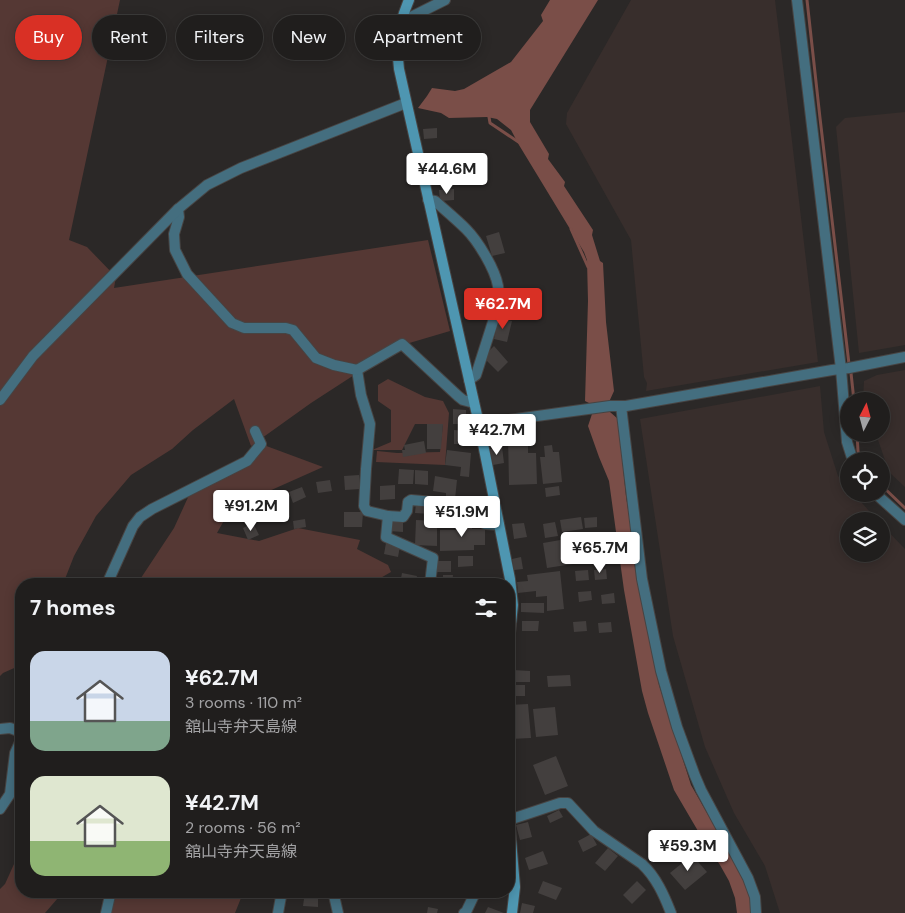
<!DOCTYPE html>
<meta charset="utf-8">
<style>
body{margin:0;font-family:"DM Sans","Noto Sans JP",sans-serif;background:#2d2b2a;color:#f1f3f6;height:100vh;display:flex;flex-direction:column;font-size:19px;white-space:nowrap}
*{box-sizing:border-box;margin:0}
p{font-size:16px;color:#a2a2a4}
.icon{flex:none;width:28px;height:28px;fill:none;stroke:currentColor;stroke-width:2;stroke-linecap:round;stroke-linejoin:round}
.map{position:relative;flex:1;overflow:hidden}
.sheet{position:absolute;left:15px;top:578px;width:500px;height:320px;display:flex;flex-direction:column;background:#201e1d;border-radius:20px;box-shadow:0 2px 12px #0003,0 0 0 1px #3d3c3b}
.sheet>*{flex:none}
.banner{position:absolute;left:15px;top:15px;width:500px;height:45px;display:flex;gap:10px}
.needle{width:32px;rotate:6deg}
.fabs{position:absolute;left:840px;top:392px;display:grid;gap:10px}
.fabs a{display:grid;place-items:center;width:50px;height:50px;border-radius:50%;background:#201e1d;box-shadow:0 2px 12px #0003,0 0 0 1px #3d3c3b;font-size:25px}
.price{position:absolute;translate:-50% -42px;padding:0 11px;border-radius:5px;background:#fff;color:#222;font-size:16px;line-height:32px;filter:drop-shadow(0 1px 2px #0008)}
.price::after{content:'';position:absolute;left:50%;top:30px;width:15px;height:11px;margin-left:-8px;background:inherit;clip-path:polygon(0 0,100% 0,50% 100%)}
.price.selected{background:#d93025;color:#fff}
ul{padding:0;list-style:none}
li{display:flex;align-items:center;gap:15px;height:125px;padding:0 15px}
li span{display:grid;place-items:center;flex:none;width:140px;height:100px;border-radius:15px;color:#555}
li>.icon{margin-inline-start:auto}
span .icon{width:60px;height:60px;fill:#fffc;stroke-width:1}
li b{font-size:21px}
h2{display:flex;justify-content:space-between;align-items:center;height:60px;padding:0 15px;font-size:21px}
.pill{padding:0 18px;border-radius:22px;background:#201e1d;box-shadow:0 2px 12px #0003,0 0 0 1px #3d3c3b;font-size:18px;line-height:45px}
.pill.selected{background:#d93025;color:#fff}
.map>svg:first-child{display:block}
</style>
<div class="map">
<svg width="905" height="913" viewBox="0 0 905 913">
<rect width="100%" height="100%" fill="#2b2827"/>
<g fill="#382e2c">
<polygon points="631,0 775,0 792,141 818,362 646,391 647,383 644,377 631,240 566,124 567,113"/>
<polygon points="905,112 905,345 859,353 836,127 845,118"/>
<polygon points="905,370 905,487 889,472 876,434 881,434 881,401 864,401 863,400 864,381 877,375"/>
<polygon points="820,386 824,432 838,476 849,488 849,494 854,494 878,521 849,521 849,554 881,554 881,524 905,549 905,913 780,913 765,866 734,813 705,747 673,636 640,419"/>
</g>
<g fill="#553834">
<polygon points="0,0 120,0 69,240 87,247 116,277 114,288 428,240 450,331 406,344 402,344 311,403 251,446 234,399 193,430 172,449 131,475 96,516 74,556 63,584 21,584 21,665 3,673 0,676"/>
<polygon points="388,379 425,397 443,401 449,413 445,465 376,462 377,451 397,453 440,452 443,424 415,424 402,450 372,450 391,442 391,410 378,401 378,385"/>
<polygon points="261,444 323,467 231,508 217,533 259,541 298,528 360,540 357,549 388,565 391,572 370,584 301,584 301,583 280,584 137,584 174,528 190,493 227,476"/>
<polygon points="21,852 21,891 64,891 45,913 0,913 0,889 5,884 19,853"/>
<polygon points="116,891 241,891 243,893 235,913 107,913"/>
</g>
<polygon fill="#7a4e48" points="550,0 598,0 530,110 530,122 549,154 548,159 565,182 564,186 593,230 592,235 600,261 603,263 606,322 614,391 609,402 610,412 618,419 626,496 639,581 644,614 659,685 691,785 744,878 750,896 752,913 737,913 735,898 729,881 720,865 705,843 674,790 648,713 642,691 624,590 609,481 599,457 588,426 592,414 591,404 585,401 588,301 587,260 584,252 519,145 511,130 497,119 487,117 449,118 441,113 418,108 427,96 432,88 455,91 464,89 490,74 511,62 543,21 541,15"/>
<g fill="none" stroke-linecap="round" stroke-linejoin="round">
<g stroke="#7a4e48" stroke-width="3">
<polyline points="807,0 820,118 849,364"/>
<polyline points="491,115 489,117 490,123 520,143"/>
<polyline points="571,229 588,267"/>
<polyline points="851,373 854,401"/>
<polyline points="857,434 858,451 862,461"/>
<polyline points="881,485 905,508"/>
</g>
</g>
<g fill="#433f3e">
<polygon points="374,28 376,40 368,41 366,29"/>
<polygon points="437,128 437,138 424,139 423,129"/>
<polygon points="433,161 445,163 444,171 431,169"/>
<polygon points="454,189 454,200 440,201 439,190"/>
<polygon points="499,232 505,253 492,256 486,236"/>
<polygon points="499,318 512,321 507,342 494,339"/>
<polygon points="494,346 508,362 498,372 483,357"/>
<polygon points="453,409 466,410 466,424 453,424"/>
<polygon points="427,424 443,424 441,449 427,449"/>
<polygon points="487,427 500,428 501,442 488,442"/>
<polygon points="454,430 466,431 467,444 454,444"/>
<polygon points="508,436 520,436 520,443 528,443 528,453 536,453 537,484 509,485"/>
<polygon points="424,441 426,453 403,457 402,450 405,450 404,445"/>
<polygon points="552,445 553,452 559,452 562,482 543,484 540,457 545,457 544,446"/>
<polygon points="502,447 504,463 493,465 490,449"/>
<polygon points="447,450 471,453 469,477 460,476 461,467 445,465"/>
<polygon points="399,469 414,470 413,484 398,484"/>
<polygon points="415,470 428,471 428,485 415,484"/>
<polygon points="359,475 360,489 345,490 344,476"/>
<polygon points="435,476 457,480 455,499 446,497 446,493 433,491"/>
<polygon points="330,480 332,491 318,493 316,482"/>
<polygon points="395,485 395,499 380,500 380,486"/>
<polygon points="559,486 560,495 546,497 545,488"/>
<polygon points="302,487 306,497 293,503 289,492"/>
<polygon points="280,493 284,504 270,509 266,499"/>
<polygon points="416,503 440,505 439,511 431,511 431,514 415,513"/>
<polygon points="344,512 363,512 362,527 344,527"/>
<polygon points="581,517 583,529 562,532 560,520"/>
<polygon points="597,517 597,527 585,528 584,518"/>
<polygon points="305,519 306,527 294,529 293,521"/>
<polygon points="416,520 437,521 437,546 415,545"/>
<polygon points="390,521 403,522 403,532 389,531"/>
<polygon points="555,522 558,536 545,538 543,524"/>
<polygon points="253,523 259,535 248,540 243,528"/>
<polygon points="456,523 472,523 472,529 485,529 485,545 474,545 474,550 440,551 440,530 456,530"/>
<polygon points="524,523 527,537 514,539 512,524"/>
<polygon points="595,534 599,560 547,568 543,543"/>
<polygon points="386,543 400,546 398,557 384,554"/>
<polygon points="458,556 473,556 473,566 458,567"/>
<polygon points="521,557 523,569 514,570 512,559"/>
<polygon points="437,561 451,561 451,572 436,572"/>
<polygon points="606,569 607,579 595,580 594,570"/>
<polygon points="588,570 589,580 576,581 575,571"/>
<polygon points="560,571 564,609 547,611 547,596 536,597 536,591 518,593 517,582 528,581 527,575"/>
<polygon points="402,573 417,576 415,584 400,584"/>
<polygon points="443,575 453,575 452,584 436,584 437,579 443,579"/>
<polygon points="591,591 592,600 579,602 578,592"/>
<polygon points="614,593 615,603 602,604 601,595"/>
<polygon points="521,603 544,603 544,613 521,612"/>
<polygon points="522,621 539,621 538,631 522,631"/>
<polygon points="586,621 587,631 574,632 573,622"/>
<polygon points="611,622 612,632 599,633 598,623"/>
<polygon points="513,670 530,671 530,682 513,682"/>
<polygon points="570,675 571,686 548,687 547,676"/>
<rect x="509" y="685" width="16" height="11"/>
<polygon points="528,704 531,738 510,739 509,705"/>
<polygon points="555,707 558,735 536,737 533,709"/>
<polygon points="556,756 568,786 545,795 533,765"/>
<polygon points="559,810 563,817 550,823 547,816"/>
<polygon points="528,822 532,837 520,840 516,825"/>
<polygon points="591,834 597,845 583,852 578,841"/>
<polygon points="608,848 618,856 605,871 595,863"/>
<polygon points="543,851 548,864 529,870 525,858"/>
<polygon points="692,855 707,872 685,890 670,873"/>
<polygon points="543,881 562,888 556,900 538,893"/>
<polygon points="637,881 646,890 632,904 623,895"/>
<polygon points="304,899 318,899 318,907 303,906"/>
<polygon points="522,903 535,906 533,913 520,913"/>
<polygon points="428,907 438,909 437,913 427,913"/>
<polygon points="488,907 504,913 485,913"/>
</g>
<g fill="none" stroke-linecap="round" stroke-linejoin="round">
<defs>
<g id="minor">
<polyline points="401,22 445,0"/>
<path d="M428 200 435 201C445 210 456 219 466 229 478 241 495 269 498 286 499 293 499 299 498 306L476 375 469 380"/>
<polyline points="178,209 179,217 174,234 175,250 187,274 232,323 244,328 286,328 293,330 316,358 334,365 357,370 361,395 370,424 366,469 364,506 367,511 388,516 403,517 407,511 408,502 411,500 469,505 485,524 499,525"/>
<polyline points="357,370 402,344 458,396 463,400 474,403"/>
<polyline points="0,400 33,356 178,209 207,185 241,168 406,103"/>
<polyline points="621,406 642,579 661,671 677,727 695,776 701,790 748,878 755,897 756,913"/>
<polyline points="479,424 610,406 626,406 832,370 849,368 905,357"/>
<polyline points="388,516 386,537 433,558 430,584"/>
<polyline points="107,584 133,526 140,517 152,509 247,461 261,444 255,431"/>
<polyline points="0,729 10,728 21,732"/>
<polyline points="0,809 10,794 15,753 21,740"/>
<path d="M509 820 560 803H568L594 831 642 864C656 877 664 895 671 913"/>
<polyline points="333,891 338,913"/>
<polyline points="106,913 111,891"/>
<polyline points="278,913 282,891"/>
<polyline points="464,913 466,912 476,891"/>
</g>
<g id="tertiary">
<polyline points="797,0 841,369 847,442 853,461"/>
<polyline points="876,494 905,520"/>
</g>
<g id="secondary">
<path d="M409 0C399 22 396 45 399 69L479 424 510 579 513 605 509 642"/>
<polyline points="509,816 515,887 512,913"/>
</g>
</defs>
<use href="#minor" stroke="#474443" stroke-width="12"/>
<use href="#tertiary" stroke="#474443" stroke-width="12"/>
<use href="#secondary" stroke="#474443" stroke-width="12"/>
<use href="#minor" stroke="#446e7f" stroke-width="10"/>
<use href="#tertiary" stroke="#446e7f" stroke-width="10"/>
<use href="#secondary" stroke="#4e96b1" stroke-width="10"/>
</g>
</svg>
<div class="fabs">
<a><svg class="needle" viewBox="-14 -14 28 28"><path d="M0-13l5 13h-10z" fill="#e53935"/><path d="M0 13l5-13h-10z" fill="#a2a2a4"/></svg></a>
<a><svg class="icon" aria-label="locate" viewBox="0 0 24 24"><circle cx="12" cy="12" r="6"/><path d="M12 2v4M12 18v4M2 12h4M18 12h4"/></svg></a>
<a><svg class="icon" aria-label="layers" viewBox="0 0 24 24"><path d="M12 4l9 5-9 5-9-5zM3 14l9 5 9-5"/></svg></a>
</div>
<b class="price" style="left:447px;top:195px">¥44.6M</b>
<b class="price selected" style="left:503px;top:330px">¥62.7M</b>
<b class="price" style="left:497px;top:456px">¥42.7M</b>
<b class="price" style="left:251px;top:532px">¥91.2M</b>
<b class="price" style="left:462px;top:538px">¥51.9M</b>
<b class="price" style="left:600px;top:574px">¥65.7M</b>
<b class="price" style="left:688px;top:872px">¥59.3M</b>
<div class="banner">
<a class="pill selected">Buy</a>
<a class="pill">Rent</a>
<a class="pill">Filters</a>
<a class="pill">New</a>
<a class="pill">Apartment</a>
</div>
<section class="sheet">
<h2>7 homes<svg class="icon" aria-label="filters" viewBox="0 0 24 24"><path d="M4 7h16M4 17h16"/><circle cx="9" cy="7" r="2"/><circle cx="15" cy="17" r="2"/></svg></h2>
<ul>
<li><span style="background:linear-gradient(#c9d6e8 70%,#7fa58c 0)"><svg class="icon" aria-label="home" viewBox="0 0 24 24"><path d="M3 11l9-7 9 7M6 9v11h12V9"/></svg></span><div><b>¥62.7M</b><p>3 rooms · 110 m²</p><p>舘山寺弁天島線</p></div></li>
<li><span style="background:linear-gradient(#dfe7d0 65%,#8fb573 0)"><svg class="icon" aria-label="home" viewBox="0 0 24 24"><path d="M3 11l9-7 9 7M6 9v11h12V9"/></svg></span><div><b>¥42.7M</b><p>2 rooms · 56 m²</p><p>舘山寺弁天島線</p></div></li>
</ul>
</section>
</div>
